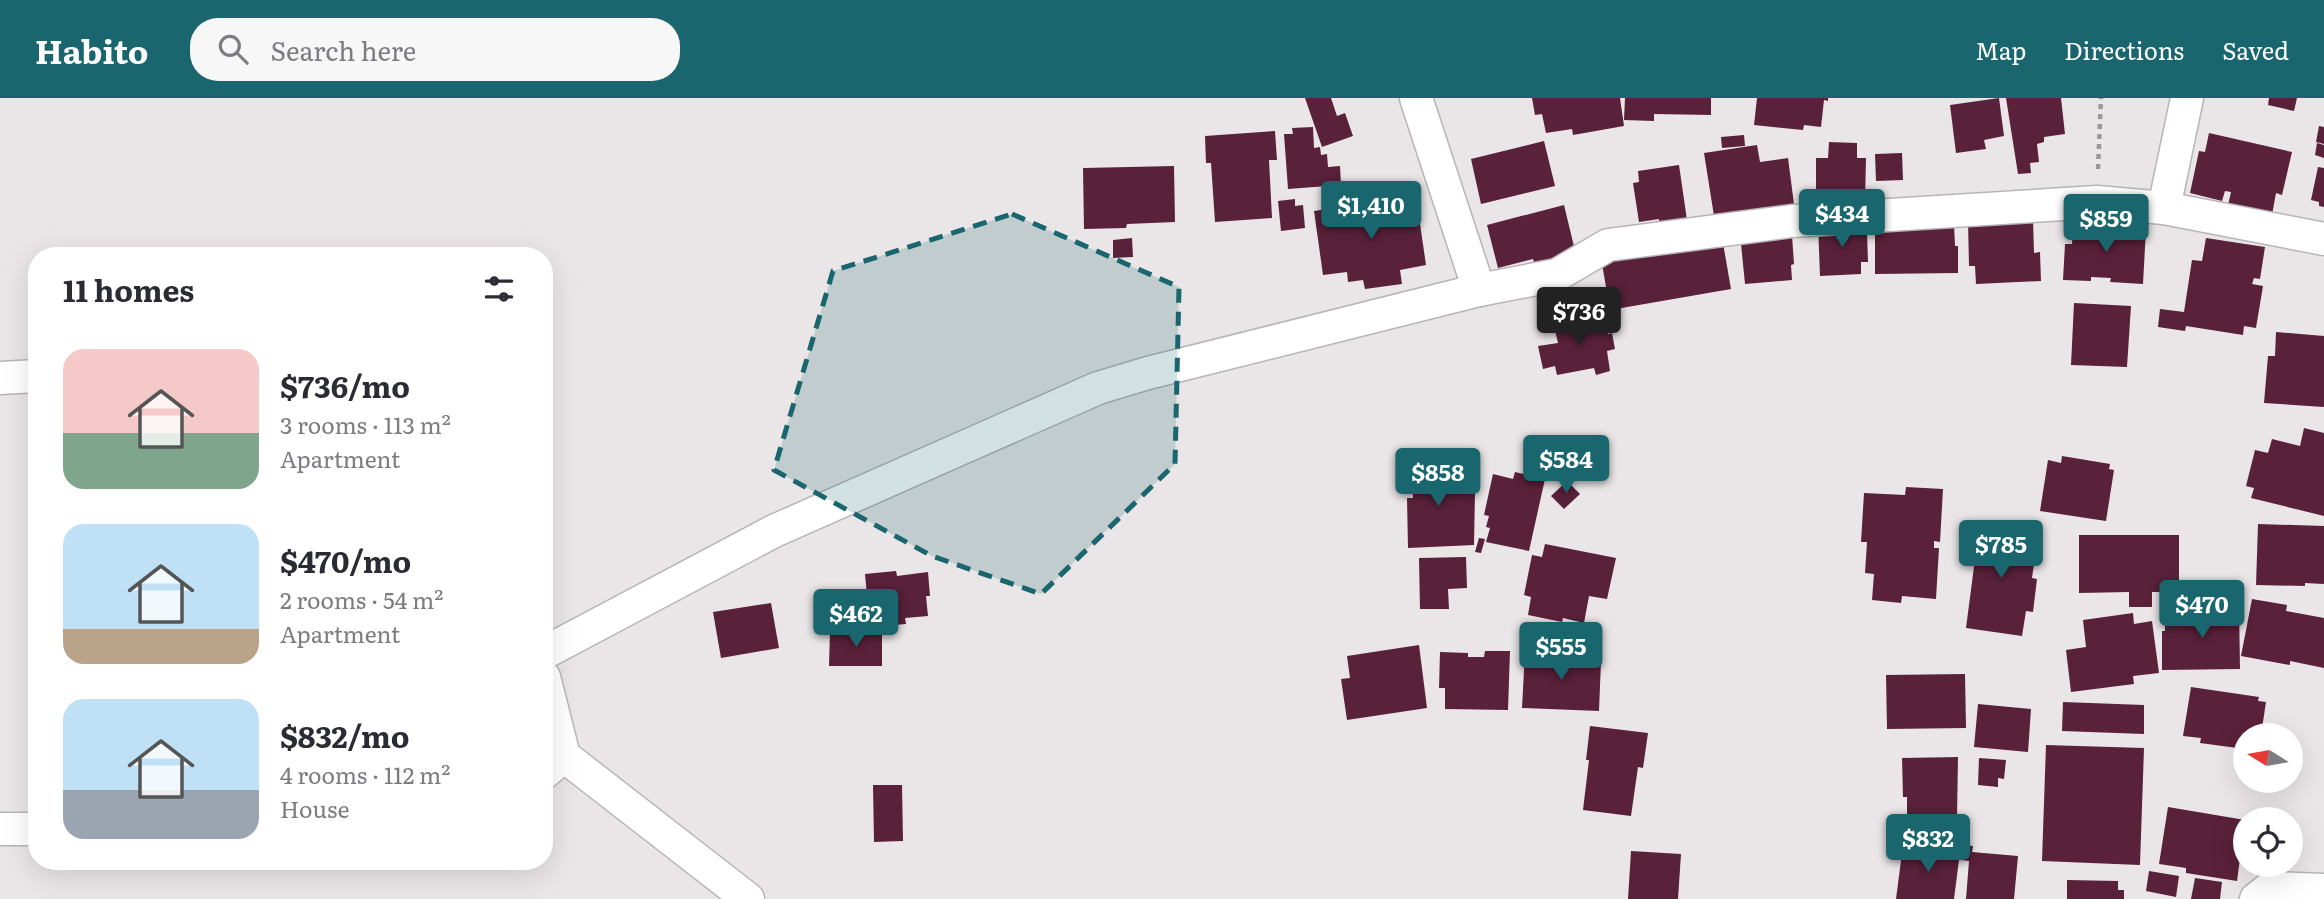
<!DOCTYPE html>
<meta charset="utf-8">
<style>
body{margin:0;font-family:Literata,serif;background:#f7f7f7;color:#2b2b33;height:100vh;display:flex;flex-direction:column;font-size:26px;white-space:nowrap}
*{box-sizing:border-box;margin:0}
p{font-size:23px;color:#7c7c81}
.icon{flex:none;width:38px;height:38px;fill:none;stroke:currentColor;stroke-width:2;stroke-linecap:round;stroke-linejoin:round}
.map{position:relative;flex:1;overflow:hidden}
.panel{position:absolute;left:28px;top:149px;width:525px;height:623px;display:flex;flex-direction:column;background:#fff;border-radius:28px;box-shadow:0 7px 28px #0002}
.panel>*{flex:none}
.needle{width:46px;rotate:281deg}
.fabs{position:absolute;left:2233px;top:625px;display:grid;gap:14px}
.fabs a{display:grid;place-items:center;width:70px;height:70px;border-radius:50%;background:#fff;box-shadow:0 7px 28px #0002;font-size:35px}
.price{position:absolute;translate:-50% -60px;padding:0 16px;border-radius:7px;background:#19666e;color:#fff;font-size:23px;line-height:46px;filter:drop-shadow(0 2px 4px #0008)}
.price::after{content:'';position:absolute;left:50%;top:42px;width:21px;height:16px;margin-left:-10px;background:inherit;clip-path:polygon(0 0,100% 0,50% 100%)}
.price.current{background:#222;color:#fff}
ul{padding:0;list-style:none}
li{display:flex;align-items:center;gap:21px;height:175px;padding:0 35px}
li span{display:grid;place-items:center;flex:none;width:196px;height:140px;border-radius:21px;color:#555}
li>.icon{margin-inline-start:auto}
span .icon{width:84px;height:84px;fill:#fffc;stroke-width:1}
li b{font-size:30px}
h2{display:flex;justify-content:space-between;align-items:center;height:84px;padding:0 35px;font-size:30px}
header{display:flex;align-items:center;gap:42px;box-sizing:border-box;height:98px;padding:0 35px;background:#19666e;color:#fff}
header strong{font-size:33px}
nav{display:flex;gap:38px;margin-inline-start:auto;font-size:24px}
.search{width:490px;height:63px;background:#f7f7f7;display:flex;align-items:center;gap:18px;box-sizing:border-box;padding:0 24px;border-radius:28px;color:#7c7c81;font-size:26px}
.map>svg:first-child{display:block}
</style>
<header>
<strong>Habito</strong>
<div class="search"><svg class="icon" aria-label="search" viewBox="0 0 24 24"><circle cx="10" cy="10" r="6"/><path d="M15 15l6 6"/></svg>Search here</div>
<nav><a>Map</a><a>Directions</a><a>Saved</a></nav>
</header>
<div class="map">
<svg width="2324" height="801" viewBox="0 0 2324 801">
<rect width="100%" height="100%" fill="#eae6e7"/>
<g fill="#5a213a">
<polygon points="1305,0 1331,0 1337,18 1345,15 1353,38 1322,49"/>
<polygon points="1532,0 1620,0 1624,28 1573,37 1572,31 1546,35 1542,16 1535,17"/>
<polygon points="1625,0 1711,0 1711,17 1654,16 1654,23 1624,22"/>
<polygon points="1757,0 1828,0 1828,3 1824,2 1821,29 1804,27 1803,32 1754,27"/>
<polygon points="1999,0 2004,38 1984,42 1986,51 1956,55 1950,7"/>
<polygon points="2006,0 2061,0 2065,36 2044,39 2044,44 2037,46 2039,64 2030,65 2031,75 2018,76"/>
<polygon points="2269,0 2297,0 2294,13 2268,7"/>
<polygon points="2319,28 2324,29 2324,46 2316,44"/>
<polygon points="1313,29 1314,50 1320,49 1321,57 1327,56 1328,69 1340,68 1341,87 1288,91 1284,36 1293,36 1292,30"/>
<polygon points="1275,33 1277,62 1269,62 1272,120 1215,124 1211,65 1206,65 1205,38"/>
<polygon points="2209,35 2292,54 2282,97 2276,95 2272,117 2228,107 2231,94 2225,93 2222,103 2190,95 2199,53 2205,54"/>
<polygon points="1744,37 1745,48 1722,50 1721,39"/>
<polygon points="1544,43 1555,88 1481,106 1471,61"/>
<polygon points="1829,44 1857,45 1857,60 1866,60 1865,103 1816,102 1816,60 1828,60"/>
<polygon points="2317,45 2324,47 2324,60 2315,57"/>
<polygon points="1757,47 1760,64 1788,60 1794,106 1714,118 1704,55"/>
<polygon points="1902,55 1903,82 1876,83 1875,56"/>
<polygon points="1679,67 1687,122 1659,126 1659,121 1639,124 1633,85 1639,84 1638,73"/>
<polygon points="1174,68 1175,124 1127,126 1126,130 1084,131 1083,70"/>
<polygon points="2318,69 2324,70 2324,109 2319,108 2319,104 2311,102"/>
<polygon points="1416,98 1426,167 1400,172 1402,186 1365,191 1363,182 1348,184 1347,174 1323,177 1314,113"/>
<polygon points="1295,101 1295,108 1303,107 1305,130 1281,133 1278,103"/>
<polygon points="1564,107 1577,161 1536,172 1533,161 1498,170 1487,127"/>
<polygon points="1875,121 1954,126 1955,148 1958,148 1958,175 1875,176"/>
<polygon points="2033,121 2034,155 2040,154 2041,183 1976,186 1975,168 1969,168 1968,123"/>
<polygon points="1860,124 1861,135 1867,134 1868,164 1861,164 1861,176 1820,178 1818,126"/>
<polygon points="2073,127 2146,131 2143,186 2110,184 2111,180 2091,179 2091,183 2063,182 2065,146 2072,146"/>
<polygon points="1792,137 1794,166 1791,167 1792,182 1745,186 1741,146 1766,143 1766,139"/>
<polygon points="1132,140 1133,159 1113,160 1113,142"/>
<polygon points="2206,140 2265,149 2260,181 2254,180 2252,186 2263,188 2256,230 2244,228 2243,237 2186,228 2185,233 2158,229 2160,211 2184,214 2192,162 2202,163"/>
<polygon points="1723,145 1731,191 1610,212 1601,160"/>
<polygon points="2074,205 2131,208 2127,269 2071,267"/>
<polygon points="1604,218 1608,236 1612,235 1615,251 1607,253 1610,273 1596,277 1594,270 1557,277 1555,268 1543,271 1538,248 1558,245 1554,228"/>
<polygon points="2276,234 2324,238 2324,309 2264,305 2268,258 2275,258"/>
<polygon points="2304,330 2324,335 2324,418 2251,400 2254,390 2246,388 2255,352 2268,355 2272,341 2300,348"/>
<polygon points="2062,358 2110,366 2109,371 2114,372 2106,423 2040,413 2048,362 2061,365"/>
<polygon points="1448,361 1450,395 1475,394 1474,447 1408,450 1407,400 1413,400 1411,362"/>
<polygon points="1515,374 1545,381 1529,453 1486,444 1490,430 1486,429 1489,418 1484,417 1493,376 1513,381"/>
<polygon points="1567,383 1580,396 1564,411 1551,398"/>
<polygon points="1906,389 1943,391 1940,444 1934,443 1934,450 1939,450 1936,501 1902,498 1901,505 1872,502 1874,476 1865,475 1867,444 1861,444 1864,395 1905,397"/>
<polygon points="2258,426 2324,428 2324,486 2305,485 2305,488 2256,487"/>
<polygon points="1970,428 2038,437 2032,480 2037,481 2033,514 2026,513 2022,538 1966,530 1975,461 1966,460"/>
<polygon points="2079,437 2179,437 2179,494 2152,494 2152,509 2129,509 2129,494 2079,495"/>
<polygon points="1479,440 1485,441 1481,455 1475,454"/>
<polygon points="1545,446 1616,460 1607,501 1589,498 1584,525 1563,520 1562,524 1528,517 1531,499 1524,497 1532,457 1542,459"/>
<polygon points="1466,459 1467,490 1448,491 1449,511 1420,511 1419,460"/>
<polygon points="896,473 897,478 928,474 930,498 926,498 928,518 905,520 906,526 870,529 865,476"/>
<polygon points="2252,501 2287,507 2286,513 2324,520 2324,570 2290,563 2290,567 2241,558"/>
<polygon points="771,505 779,550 721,560 713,514"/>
<polygon points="2239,508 2240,571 2162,572 2162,533 2165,533 2165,514 2213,513 2213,509"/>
<polygon points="2133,515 2134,526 2152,523 2159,575 2133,578 2134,586 2071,594 2066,552 2086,549 2083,522"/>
<polygon points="830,533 882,534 882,568 829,568"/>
<polygon points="1419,547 1427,610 1347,622 1341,581 1350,580 1347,558"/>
<polygon points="1485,553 1510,553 1508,612 1445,611 1445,590 1439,590 1440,554 1468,555 1468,559 1484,559"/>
<polygon points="1525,553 1579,555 1579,562 1601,563 1599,613 1522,610"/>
<polygon points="1965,576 1966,630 1887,631 1886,577"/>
<polygon points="2191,589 2259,599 2258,603 2266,604 2261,637 2245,637 2245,651 2200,645 2201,640 2183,638"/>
<polygon points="2063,604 2144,607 2144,636 2062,633"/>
<polygon points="1978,606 2031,611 2028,654 1974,649"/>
<polygon points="1590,628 1648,635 1643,670 1638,669 1631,718 1583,712 1589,662 1586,662"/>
<polygon points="2046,647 2144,650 2140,767 2042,763"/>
<polygon points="1958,659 1957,720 1941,720 1941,734 1907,734 1907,699 1903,699 1902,660"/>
<polygon points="1979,660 2006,662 2004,681 1998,680 1998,689 1978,687"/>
<polygon points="873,687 902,687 903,743 874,744"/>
<polygon points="2168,709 2245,722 2245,762 2240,761 2237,783 2186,775 2186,770 2159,766"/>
<polygon points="1903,747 1960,754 1954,801 1896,801"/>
<polygon points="1962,747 1973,748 1972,754 2018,758 2014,801 1966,801 1969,763 1961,762"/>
<polygon points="1631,753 1681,756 1678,801 1628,801"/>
<polygon points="2149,773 2179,778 2176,799 2146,793"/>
<polygon points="2195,780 2222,784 2220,801 2191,801"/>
<polygon points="2067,782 2118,783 2118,792 2124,792 2124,801 2067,801"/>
</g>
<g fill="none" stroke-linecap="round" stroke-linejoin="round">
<defs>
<g id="minor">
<polyline points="1416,0 1479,192"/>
<polyline points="2187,0 2164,110 2324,141"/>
<polyline points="0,280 37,278"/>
<polyline points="544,555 774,433 1098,290 1148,275 1479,192 1557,177 1608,147 1792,123 2097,104 2164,110"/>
<polyline points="544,579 564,658 544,675"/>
<polyline points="564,658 748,801"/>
<polyline points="0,731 37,731"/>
<polyline points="2256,801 2270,790 2324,792"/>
</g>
</defs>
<use href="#minor" stroke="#b7b4b5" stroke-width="35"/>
<polyline stroke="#9a9798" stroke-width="4.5" stroke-dasharray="5 5" stroke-linecap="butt" points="2098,71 2101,0"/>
<use href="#minor" stroke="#fff" stroke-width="32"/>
</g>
<path fill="#19666e" fill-opacity="0.2" stroke="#19666e" stroke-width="5" stroke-dasharray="14 9" stroke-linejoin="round" d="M1012 116 1179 189 1175 366 1041 496 932 458 774 372 833 173Z"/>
</svg>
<div class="fabs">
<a><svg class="needle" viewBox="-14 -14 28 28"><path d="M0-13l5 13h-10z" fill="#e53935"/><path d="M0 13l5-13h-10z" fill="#7c7c81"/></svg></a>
<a><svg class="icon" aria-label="locate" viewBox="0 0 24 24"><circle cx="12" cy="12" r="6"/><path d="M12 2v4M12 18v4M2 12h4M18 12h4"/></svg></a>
</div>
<b class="price" style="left:1371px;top:143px">$1,410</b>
<b class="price" style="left:1842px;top:151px">$434</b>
<b class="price" style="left:2106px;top:156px">$859</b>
<b class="price current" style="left:1579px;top:249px">$736</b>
<b class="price" style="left:1566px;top:397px">$584</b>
<b class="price" style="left:1438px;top:410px">$858</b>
<b class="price" style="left:2001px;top:482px">$785</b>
<b class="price" style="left:2202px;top:542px">$470</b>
<b class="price" style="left:856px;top:551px">$462</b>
<b class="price" style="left:1561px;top:584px">$555</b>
<b class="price" style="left:1928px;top:776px">$832</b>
<section class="panel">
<h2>11 homes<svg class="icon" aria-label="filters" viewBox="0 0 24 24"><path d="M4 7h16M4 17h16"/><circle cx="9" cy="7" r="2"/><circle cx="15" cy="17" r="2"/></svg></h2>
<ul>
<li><span style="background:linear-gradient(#f6c9c9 60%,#7fa58c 0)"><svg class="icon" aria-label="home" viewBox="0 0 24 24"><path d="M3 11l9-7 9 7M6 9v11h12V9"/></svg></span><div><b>$736/mo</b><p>3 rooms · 113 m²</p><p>Apartment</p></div></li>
<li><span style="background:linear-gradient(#bfe0f5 75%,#b9a48a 0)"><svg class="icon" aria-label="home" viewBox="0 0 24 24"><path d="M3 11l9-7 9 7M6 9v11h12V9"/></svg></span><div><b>$470/mo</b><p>2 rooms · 54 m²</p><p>Apartment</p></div></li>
<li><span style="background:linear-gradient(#bfe0f5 65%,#9aa5b1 0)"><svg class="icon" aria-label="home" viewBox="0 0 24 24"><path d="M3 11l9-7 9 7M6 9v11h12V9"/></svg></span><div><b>$832/mo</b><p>4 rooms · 112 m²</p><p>House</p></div></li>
</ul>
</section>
</div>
